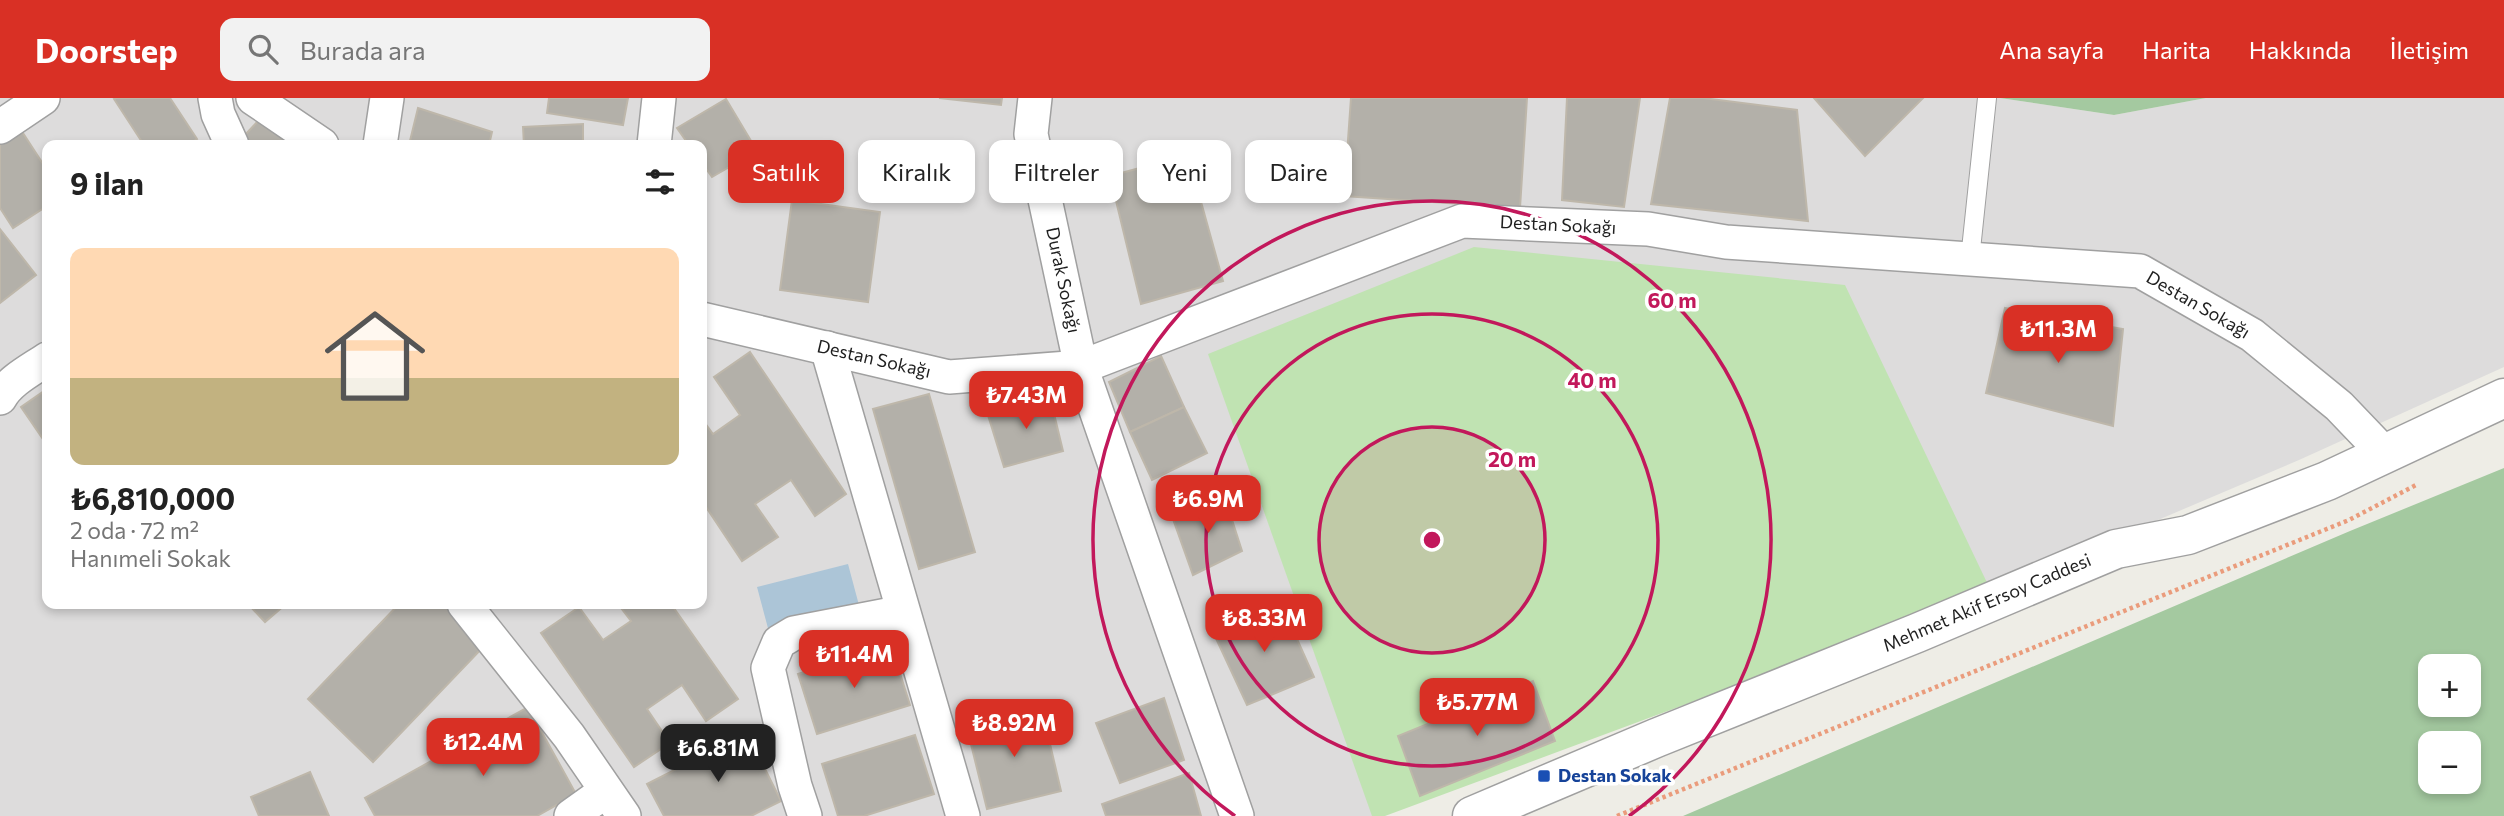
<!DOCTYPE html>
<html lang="tr">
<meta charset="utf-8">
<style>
body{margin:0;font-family:Commissioner,sans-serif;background:#f2f2f2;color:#222;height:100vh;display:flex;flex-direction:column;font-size:26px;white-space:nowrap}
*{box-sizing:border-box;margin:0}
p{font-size:23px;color:#767676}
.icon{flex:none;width:38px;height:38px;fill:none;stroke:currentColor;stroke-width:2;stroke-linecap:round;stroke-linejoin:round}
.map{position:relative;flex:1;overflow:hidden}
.drawer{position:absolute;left:42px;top:42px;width:665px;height:469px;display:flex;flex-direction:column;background:#fff;border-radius:14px;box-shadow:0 4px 10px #0003}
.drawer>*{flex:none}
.top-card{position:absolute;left:728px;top:42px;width:665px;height:63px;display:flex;gap:14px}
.fabs{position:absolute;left:2418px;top:556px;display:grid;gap:14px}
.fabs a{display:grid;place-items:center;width:63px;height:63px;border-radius:14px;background:#fff;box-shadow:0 4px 10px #0003;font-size:35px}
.price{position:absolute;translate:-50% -60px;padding:0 16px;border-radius:14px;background:#d93025;color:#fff;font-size:23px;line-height:46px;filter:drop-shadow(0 2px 4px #0008)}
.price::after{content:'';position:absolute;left:50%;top:42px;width:21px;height:16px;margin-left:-10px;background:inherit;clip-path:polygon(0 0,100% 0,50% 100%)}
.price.active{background:#222;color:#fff}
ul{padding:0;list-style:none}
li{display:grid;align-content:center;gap:14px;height:371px;padding:0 28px}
li span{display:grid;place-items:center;height:217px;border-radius:14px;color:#555}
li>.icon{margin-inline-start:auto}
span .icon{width:126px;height:126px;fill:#fffc;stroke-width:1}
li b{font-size:30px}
h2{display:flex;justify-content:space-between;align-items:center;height:84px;padding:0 28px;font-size:30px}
.pill{padding:0 24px;border-radius:14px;background:#fff;box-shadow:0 4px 10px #0003;font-size:24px;line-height:63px}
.pill.active{background:#d93025;color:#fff}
header{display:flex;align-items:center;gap:42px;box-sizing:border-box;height:98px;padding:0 35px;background:#d93025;color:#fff}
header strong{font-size:33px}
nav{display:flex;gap:38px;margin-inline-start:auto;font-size:24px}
.search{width:490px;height:63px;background:#f2f2f2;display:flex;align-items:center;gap:18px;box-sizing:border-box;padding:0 24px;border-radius:14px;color:#767676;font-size:26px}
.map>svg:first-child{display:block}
</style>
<header>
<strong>Doorstep</strong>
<div class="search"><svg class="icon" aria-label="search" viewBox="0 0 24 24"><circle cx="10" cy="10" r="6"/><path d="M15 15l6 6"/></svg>Burada ara</div>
<nav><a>Ana sayfa</a><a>Harita</a><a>Hakkında</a><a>İletişim</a></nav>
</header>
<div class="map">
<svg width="2504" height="718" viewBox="0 0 2504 718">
<rect width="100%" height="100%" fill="#eeede6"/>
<path fill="#dddcdc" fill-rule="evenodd" d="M0 0H2000L2114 17 2206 0H2504V269L2299 362 1991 493 1373 718H0ZM47 47H702V506H47Z"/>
<polygon fill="#c0e3b2" points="1474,149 1845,187 1991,493 1385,718 1372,718 1208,256"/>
<g fill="#a4c9a0" fill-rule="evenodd">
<polygon points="2000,0 2206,0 2114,17"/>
<path d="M2504 370V718H1683L2350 433ZM2431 569H2469V607H2431ZM2431 646H2469V684H2431Z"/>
</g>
<polygon fill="#acc5d7" points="848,466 860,511 769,534 757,489"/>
<g fill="#b3b0a9" stroke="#beb7aa" stroke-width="2">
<polygon points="116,0 170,0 197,41 188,47 144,47 114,1"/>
<polygon points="549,0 628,0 623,27 547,15"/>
<polygon points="939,0 1002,0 1001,7"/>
<polygon points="1351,0 1527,0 1520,110 1344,98"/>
<polygon points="1567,0 1640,0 1624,109 1562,102"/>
<polygon points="1670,0 1703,0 1797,12 1808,123 1651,106"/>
<polygon points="1814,0 1923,0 1865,58"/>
<polygon points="726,1 757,53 712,79 702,65 702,47 689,47 677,30"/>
<polygon points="418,10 492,34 489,47 409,47"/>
<polygon points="260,21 298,47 246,47 241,41"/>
<polygon points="583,26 583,47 524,47 523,29"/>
<polygon points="21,32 47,72 47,108 13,130 0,110 0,45"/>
<polygon points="1188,57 1223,183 1141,206 1110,78"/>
<polygon points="792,102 880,114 868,204 780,192"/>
<polygon points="0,131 36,177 0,205"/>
<polygon points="2005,210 2123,231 2113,328 1986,295"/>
<polygon points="750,254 846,396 815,418 791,382 755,406 778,439 742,463 702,403 702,321 713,336 740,317 714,279"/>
<polygon points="1161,258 1184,309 1130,334 1109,284"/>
<polygon points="47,291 47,347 21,309"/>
<polygon points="1049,295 1063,353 1004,369 988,317"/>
<polygon points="929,296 975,454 919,471 873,311"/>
<polygon points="1184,309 1207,355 1152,382 1130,334"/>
<polygon points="1224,397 1242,453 1193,477 1173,421"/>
<polygon points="1280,503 1314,579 1247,607 1213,534"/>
<polygon points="248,506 286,506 265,524"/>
<polygon points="399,506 444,506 486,546 373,664 308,601"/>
<polygon points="618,506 671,506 738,601 706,623 682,587 647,611 670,645 634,669 541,535 579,509 603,542 631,523"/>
<polygon points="891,547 910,607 817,636 798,576"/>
<polygon points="1533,583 1555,643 1420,698 1398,638"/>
<polygon points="1164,600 1184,662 1120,685 1096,625"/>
<polygon points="528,609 576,696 537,718 375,718 365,700"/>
<polygon points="1042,612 1061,693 987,711 967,630"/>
<polygon points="747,635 781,703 751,718 664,718 647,686"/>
<polygon points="915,637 934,696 864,718 838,718 822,666"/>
<polygon points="310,674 329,718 259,718 251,699"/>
<polygon points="1189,675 1201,718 1106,718 1102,706"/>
</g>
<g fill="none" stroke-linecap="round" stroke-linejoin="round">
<defs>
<polyline id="service" points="1970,161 1987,0"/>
<g id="minor">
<polyline points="215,0 218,16 232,47"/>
<polyline points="253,0 322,47"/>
<polyline points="1035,0 1031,36 1081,269 1237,718"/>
<polyline points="0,29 43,0"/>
<polyline points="380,47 387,0"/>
<polyline points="654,47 659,0"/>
<polyline points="702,221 949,279 1081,269 1462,123 1648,131 1726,144 2140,173 2252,237 2339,308 2384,355"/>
<polyline points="827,250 963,718"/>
<path d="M0 300C9 283 31 272 47 261"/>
<polyline points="464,506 569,638 624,718"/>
<polyline points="571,718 606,693"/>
<polyline points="805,718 795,688 768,570 779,544 794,535 903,514"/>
</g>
<polyline id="tertiary" points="1472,718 1656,640 1917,535 2116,451 2188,437 2327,383 2504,300"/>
</defs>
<use href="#service" stroke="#a0a0a0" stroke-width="20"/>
<use href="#minor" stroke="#a0a0a0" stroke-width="36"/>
<use href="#tertiary" stroke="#a0a0a0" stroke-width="41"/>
<polyline stroke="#ea9c7c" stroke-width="4.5" stroke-dasharray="3.5 3.5" stroke-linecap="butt" points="1617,718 2349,422 2416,387"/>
<use href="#service" stroke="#fff" stroke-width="18"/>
<use href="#minor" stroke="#fff" stroke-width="33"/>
<use href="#tertiary" stroke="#fff" stroke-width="38"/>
</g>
<circle cx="1432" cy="442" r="113" fill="#c2185b" fill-opacity=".12"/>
<g fill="none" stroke="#c2185b" stroke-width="3.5">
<circle cx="1432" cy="442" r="113"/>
<circle cx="1432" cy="442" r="226"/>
<path d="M1235 718A339 339 0 1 1 1629 718"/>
</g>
<rect fill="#1a4fb4" stroke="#fff" stroke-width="2.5" x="1537" y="671" width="14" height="14" rx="3.5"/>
<g text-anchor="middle" stroke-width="7" stroke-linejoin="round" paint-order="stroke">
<g font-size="18" fill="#1f1f1f" stroke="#fff">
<text transform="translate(1558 127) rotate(3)" y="6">Destan Sokağı</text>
<text transform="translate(1063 182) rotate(78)" y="6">Durak Sokağı</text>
<text transform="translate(2198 207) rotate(30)" y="6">Destan Sokağı</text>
<text transform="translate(874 261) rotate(13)" y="6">Destan Sokağı</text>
<text transform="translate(1987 505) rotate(-23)" y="6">Mehmet Akif Ersoy Caddesi</text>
</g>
<g font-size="18" font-weight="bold" fill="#164399" stroke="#fff" text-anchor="start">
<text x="1558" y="684">Destan Sokak</text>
</g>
</g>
<circle cx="1432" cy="442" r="10" fill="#c2185b" stroke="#fff" stroke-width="3.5"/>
<g font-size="21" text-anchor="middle" font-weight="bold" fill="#c2185b" stroke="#fff" stroke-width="7" stroke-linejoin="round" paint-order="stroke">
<text x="1672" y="210">60 m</text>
<text x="1592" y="290">40 m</text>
<text x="1512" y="369">20 m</text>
</g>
</svg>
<div class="fabs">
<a>+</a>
<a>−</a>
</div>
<b class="price" style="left:2058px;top:267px">₺11.3M</b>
<b class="price" style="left:1026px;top:333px">₺7.43M</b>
<b class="price" style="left:1208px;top:437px">₺6.9M</b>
<b class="price" style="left:1264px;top:556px">₺8.33M</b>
<b class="price" style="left:854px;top:592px">₺11.4M</b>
<b class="price" style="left:1477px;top:640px">₺5.77M</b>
<b class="price" style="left:1014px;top:661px">₺8.92M</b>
<b class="price" style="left:483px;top:680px">₺12.4M</b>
<b class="price active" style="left:718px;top:686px">₺6.81M</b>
<div class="top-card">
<a class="pill active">Satılık</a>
<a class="pill">Kiralık</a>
<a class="pill">Filtreler</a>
<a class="pill">Yeni</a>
<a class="pill">Daire</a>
</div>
<section class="drawer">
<h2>9 ilan<svg class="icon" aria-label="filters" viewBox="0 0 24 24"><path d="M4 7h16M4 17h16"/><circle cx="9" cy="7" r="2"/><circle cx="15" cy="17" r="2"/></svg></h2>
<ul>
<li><span style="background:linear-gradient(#ffd9b3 60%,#c2b280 0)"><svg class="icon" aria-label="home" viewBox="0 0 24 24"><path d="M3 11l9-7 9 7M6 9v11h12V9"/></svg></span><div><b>₺6,810,000</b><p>2 oda · 72 m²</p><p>Hanımeli Sokak</p></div></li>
</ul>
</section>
</div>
